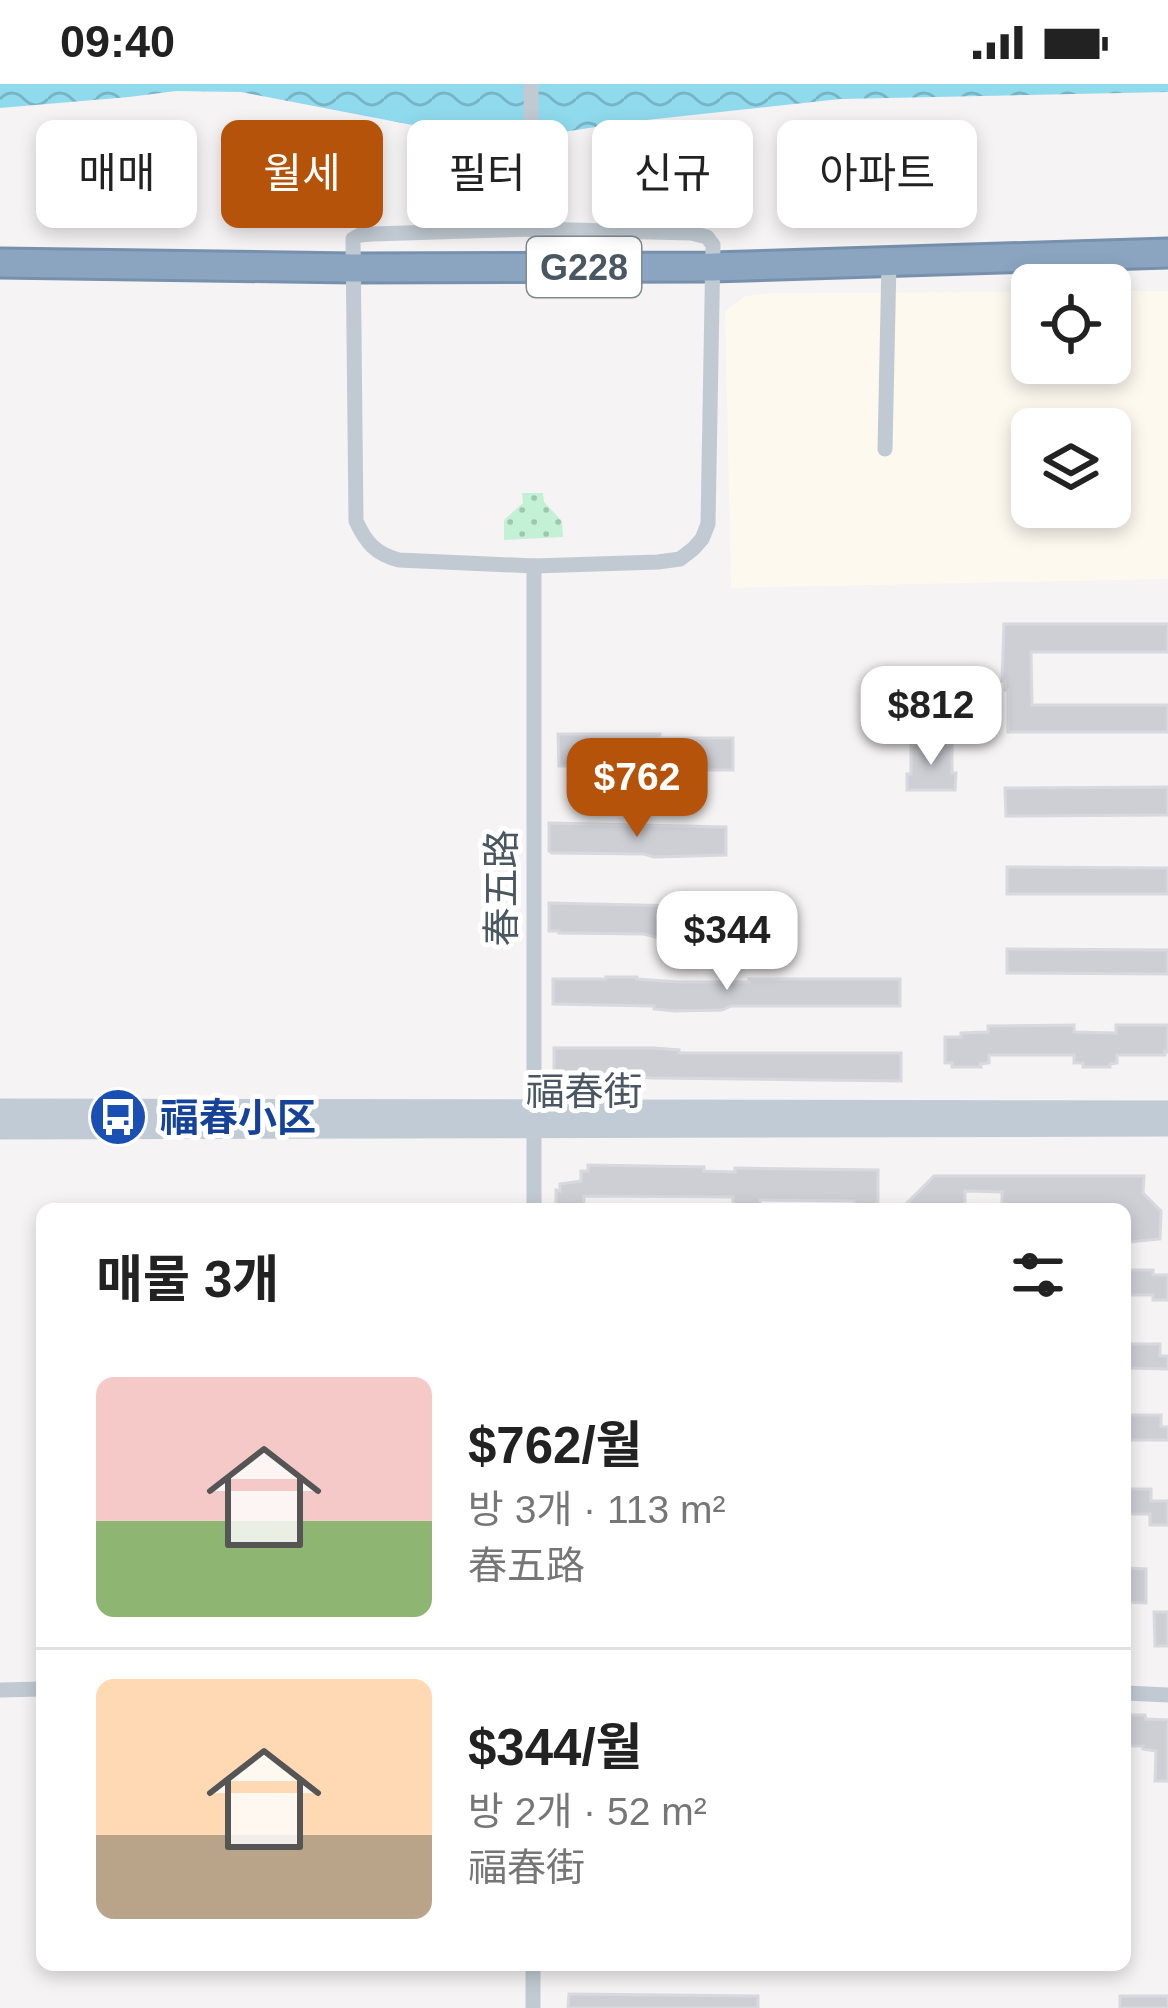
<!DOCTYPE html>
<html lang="ko">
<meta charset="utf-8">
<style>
body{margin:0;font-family:Arial,"Noto Sans KR",sans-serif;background:#f2f2f2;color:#222;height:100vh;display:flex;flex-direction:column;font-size:45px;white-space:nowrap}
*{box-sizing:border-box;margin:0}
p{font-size:39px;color:#767676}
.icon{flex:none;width:66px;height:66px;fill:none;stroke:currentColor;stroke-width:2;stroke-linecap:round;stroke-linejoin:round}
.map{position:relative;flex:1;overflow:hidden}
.panel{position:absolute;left:36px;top:1119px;width:1095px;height:768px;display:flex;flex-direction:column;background:#fff;border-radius:18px;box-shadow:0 6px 18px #0003}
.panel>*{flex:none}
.hud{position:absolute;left:36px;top:36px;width:1098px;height:108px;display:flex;gap:24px}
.controls{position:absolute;left:1011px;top:180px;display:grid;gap:24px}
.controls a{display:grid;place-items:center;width:120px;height:120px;border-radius:18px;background:#fff;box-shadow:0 6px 18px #0003;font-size:60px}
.price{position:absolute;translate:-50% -102px;padding:0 27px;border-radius:24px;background:#fff;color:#222;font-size:39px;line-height:78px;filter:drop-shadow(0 3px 6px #0008)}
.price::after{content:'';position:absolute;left:50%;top:72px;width:36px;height:27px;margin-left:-18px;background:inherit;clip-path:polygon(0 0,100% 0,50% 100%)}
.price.current{background:#b45309;color:#fff}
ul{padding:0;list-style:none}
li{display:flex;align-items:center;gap:36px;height:300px;padding:0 60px}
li+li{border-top:3px solid #e0e0e0}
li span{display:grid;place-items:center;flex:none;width:336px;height:240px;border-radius:18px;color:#555}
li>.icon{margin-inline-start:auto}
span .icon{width:144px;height:144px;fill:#fffc;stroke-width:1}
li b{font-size:51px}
h2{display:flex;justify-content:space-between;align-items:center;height:144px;padding:0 60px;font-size:51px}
.pill{padding:0 42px;border-radius:18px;background:#fff;box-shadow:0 6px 18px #0003;font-size:42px;line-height:108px}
.pill.current{background:#b45309;color:#fff}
.status{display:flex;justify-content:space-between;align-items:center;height:84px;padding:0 60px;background:#fff;direction:ltr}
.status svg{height:33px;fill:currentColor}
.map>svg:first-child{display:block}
</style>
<div class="status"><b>09:40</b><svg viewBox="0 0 49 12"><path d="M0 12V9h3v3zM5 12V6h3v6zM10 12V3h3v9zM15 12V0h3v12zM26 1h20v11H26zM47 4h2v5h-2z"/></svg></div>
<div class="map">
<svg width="1168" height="1924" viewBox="0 0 1168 1924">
<defs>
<pattern id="grass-dots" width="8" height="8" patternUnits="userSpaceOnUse" patternTransform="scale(3)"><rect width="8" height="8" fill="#c3f1d5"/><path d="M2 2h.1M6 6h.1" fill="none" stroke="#a0c6b0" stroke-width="1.8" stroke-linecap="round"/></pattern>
<pattern id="water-waves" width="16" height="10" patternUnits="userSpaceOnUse" patternTransform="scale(3)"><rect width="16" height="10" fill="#90daee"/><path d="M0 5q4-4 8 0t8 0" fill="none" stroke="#78b4c4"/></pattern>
</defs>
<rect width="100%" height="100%" fill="#f5f3f3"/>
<path fill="#fdf9ef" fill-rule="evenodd" d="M1110 207H1168V495L731 504 725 227 746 212 773 209 1032 208V279H1110ZM1032 345H1110V423H1032Z"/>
<polygon fill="url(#grass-dots)" points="522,409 543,409 544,418 562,437 563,453 504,456 504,436 523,419"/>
<polygon fill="url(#water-waves)" points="0,0 1168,0 1168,8 840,15 628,38 531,53 480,54 241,8 176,7 129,13 0,24"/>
<g fill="#cdcfd5" stroke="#d7d9de" stroke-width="3">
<polygon points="1004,540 1168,540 1168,568 1031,568 1032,621 1168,621 1168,648 1008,648 1008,606 1005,606 1005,597 1002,597"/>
<polygon points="558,650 660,650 660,654 733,654 733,686 660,686 660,682 559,682"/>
<polygon points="923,659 952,661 952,689 956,689 955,706 907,706 907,690 911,690 911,661"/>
<polygon points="1168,703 1168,731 1006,732 1005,704"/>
<polygon points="549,739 726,743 726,771 654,773 644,770 552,769 549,767"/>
<polygon points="1007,783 1168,784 1168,810 1007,810"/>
<polygon points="549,819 726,823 726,851 655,853 644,850 559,849 559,847 549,847"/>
<polygon points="1007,865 1168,866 1168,890 1007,889"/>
<polygon points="606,893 637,893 637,895 677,898 749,898 749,895 900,895 900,922 731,922 722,926 675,927 654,925 654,922 553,920 553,895 606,895"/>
<polygon points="1074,941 1074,948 1116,949 1116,941 1168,941 1168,968 1165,967 1165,971 1117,971 1117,979 1110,980 1110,983 1083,983 1083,979 1074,979 1074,971 989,971 989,979 980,980 981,983 952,983 952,979 945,979 945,953 961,953 961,949 988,948 988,942"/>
<polygon points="554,964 655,964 679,966 679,969 901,969 901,997 654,994 554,990"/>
<polygon points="588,1081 704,1083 704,1087 735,1088 735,1084 878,1086 878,1117 876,1125 854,1125 854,1117 760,1116 760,1125 733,1125 733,1113 584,1112 584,1125 556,1125 556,1106 560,1107 560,1100 581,1097 581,1087 588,1087"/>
<polygon points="934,1092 1144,1092 1143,1109 1161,1127 1160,1155 1130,1158 1125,1153 1125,1125 1002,1125 1002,1108 965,1107 965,1125 901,1125"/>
<polygon points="1125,1186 1153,1186 1153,1191 1168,1191 1168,1216 1153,1216 1153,1211 1125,1211"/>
<polygon points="1125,1260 1160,1260 1160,1272 1168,1272 1168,1285 1125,1284"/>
<polygon points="1125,1331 1161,1331 1161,1343 1168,1343 1168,1356 1125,1356"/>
<polygon points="1125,1405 1151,1405 1151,1417 1168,1417 1168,1441 1150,1441 1150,1430 1125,1430"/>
<polygon points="1125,1484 1146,1485 1146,1519 1125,1518"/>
<polygon points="1154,1528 1168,1528 1168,1562 1155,1562"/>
<polygon points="1125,1631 1145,1631 1146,1635 1168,1636 1168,1697 1155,1697 1156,1667 1143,1665 1143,1662 1125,1662"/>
<polygon points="569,1910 758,1912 758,1924 568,1924"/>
<rect x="1120" y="1912" width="48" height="12"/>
</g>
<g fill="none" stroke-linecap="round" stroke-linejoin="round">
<defs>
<polyline id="highway" points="0,179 353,184 712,183 1168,169"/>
</defs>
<use href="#highway" stroke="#7690ad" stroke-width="33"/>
<g stroke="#c1cad2" stroke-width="15">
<polyline points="531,0 532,145"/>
<path d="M532 145 691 149 707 153 713 161 708 440 702 455 693 465 680 475 658 478 534 482 399 476C376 470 366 459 356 437L353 155 360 151 372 150Z"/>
<polyline points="885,365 889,177"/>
<polyline points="534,482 534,1125"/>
<polyline points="0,1606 42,1605"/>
<polyline points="1125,1609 1168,1611"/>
<polyline points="533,1881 533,1924"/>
</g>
<g stroke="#c1cbd6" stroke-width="21">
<polyline points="0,1025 1168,1027"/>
<polyline points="0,1045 1168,1042"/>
</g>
<use href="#highway" stroke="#8ba5c1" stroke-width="27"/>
</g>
<defs>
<symbol id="bus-disc" viewBox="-11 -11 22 22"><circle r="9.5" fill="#1a4fb4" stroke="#fff"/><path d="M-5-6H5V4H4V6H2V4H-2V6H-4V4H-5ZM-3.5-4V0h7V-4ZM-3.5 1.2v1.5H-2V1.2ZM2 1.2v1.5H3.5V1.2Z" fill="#fff"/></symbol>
</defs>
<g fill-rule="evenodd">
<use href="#bus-disc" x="85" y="1000" width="66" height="66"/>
</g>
<g text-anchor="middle" stroke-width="10" stroke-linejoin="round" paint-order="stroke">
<rect fill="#fff" stroke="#808990" stroke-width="3" x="527" y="153" width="114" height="60" rx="9"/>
<g font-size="36" font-weight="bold" fill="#4a5661">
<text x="584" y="196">G228</text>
</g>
<g font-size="39" fill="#4a5661" stroke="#fff">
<text transform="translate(501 804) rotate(-90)" y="14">春五路</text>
<text x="584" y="1021">福春街</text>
</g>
<g font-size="39" font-weight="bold" fill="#164399" stroke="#fff" text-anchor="start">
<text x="160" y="1047">福春小区</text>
</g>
</g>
</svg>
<div class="controls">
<a><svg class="icon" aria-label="locate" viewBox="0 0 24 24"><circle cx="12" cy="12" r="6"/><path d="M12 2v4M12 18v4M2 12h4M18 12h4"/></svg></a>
<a><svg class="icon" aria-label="layers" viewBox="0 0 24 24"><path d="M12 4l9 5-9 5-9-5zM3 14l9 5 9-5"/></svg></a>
</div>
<b class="price" style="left:931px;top:684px">$812</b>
<b class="price current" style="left:637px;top:756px">$762</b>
<b class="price" style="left:727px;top:909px">$344</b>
<div class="hud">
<a class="pill">매매</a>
<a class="pill current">월세</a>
<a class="pill">필터</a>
<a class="pill">신규</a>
<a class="pill">아파트</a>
</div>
<section class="panel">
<h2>매물 3개<svg class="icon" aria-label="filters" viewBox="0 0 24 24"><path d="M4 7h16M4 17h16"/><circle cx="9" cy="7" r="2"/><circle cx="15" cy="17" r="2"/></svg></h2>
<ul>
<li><span style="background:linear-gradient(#f6c9c9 60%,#8fb573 0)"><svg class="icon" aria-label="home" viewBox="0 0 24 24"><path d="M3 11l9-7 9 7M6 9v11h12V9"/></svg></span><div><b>$762/월</b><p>방 3개 · 113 m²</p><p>春五路</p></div></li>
<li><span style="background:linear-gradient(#ffd9b3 65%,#b9a48a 0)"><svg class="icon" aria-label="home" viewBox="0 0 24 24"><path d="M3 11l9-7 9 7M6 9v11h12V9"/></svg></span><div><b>$344/월</b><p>방 2개 · 52 m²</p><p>福春街</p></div></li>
</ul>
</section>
</div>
